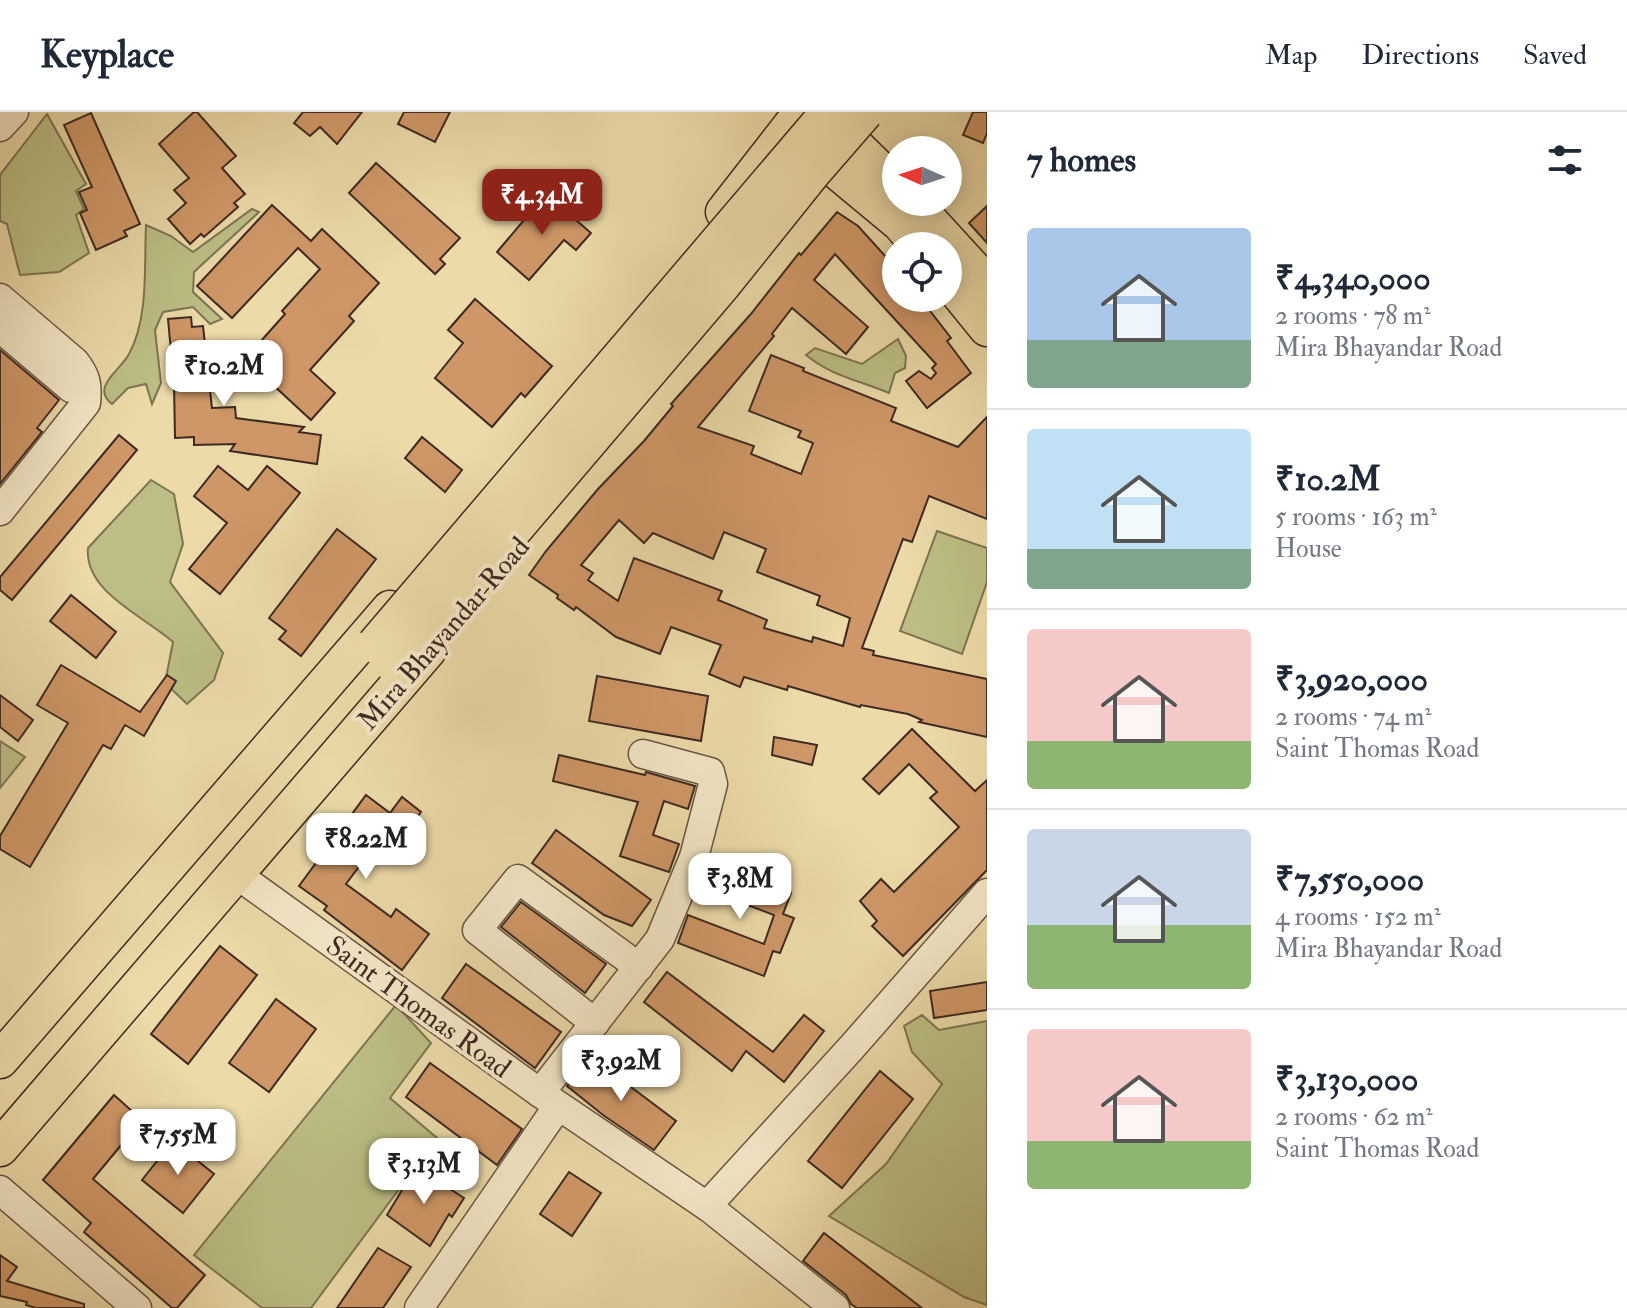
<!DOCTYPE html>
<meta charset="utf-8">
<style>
body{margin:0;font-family:"IM FELL Double Pica",serif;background:#f6f6f7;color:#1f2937;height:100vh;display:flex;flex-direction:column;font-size:30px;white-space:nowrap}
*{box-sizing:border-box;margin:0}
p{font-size:26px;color:#747a83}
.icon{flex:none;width:44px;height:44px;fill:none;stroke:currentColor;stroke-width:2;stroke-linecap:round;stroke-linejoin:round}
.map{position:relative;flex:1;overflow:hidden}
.details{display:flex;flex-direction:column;background:#fff;width:640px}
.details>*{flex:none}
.needle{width:52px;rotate:273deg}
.buttons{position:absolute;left:882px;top:24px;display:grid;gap:16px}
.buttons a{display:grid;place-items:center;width:80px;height:80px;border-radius:50%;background:#fff;box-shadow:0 4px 20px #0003;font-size:40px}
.price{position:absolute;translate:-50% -68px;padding:0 18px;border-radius:16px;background:#fff;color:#222;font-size:26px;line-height:52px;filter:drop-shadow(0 2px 4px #0008)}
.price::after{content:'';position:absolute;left:50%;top:48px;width:24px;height:18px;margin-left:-12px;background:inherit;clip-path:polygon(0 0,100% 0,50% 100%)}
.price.active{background:#8f2418;color:#fff}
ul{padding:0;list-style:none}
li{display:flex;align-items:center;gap:24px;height:200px;padding:0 40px}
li+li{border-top:2px solid #e0e1e3}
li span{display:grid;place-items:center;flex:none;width:224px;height:160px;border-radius:8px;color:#555}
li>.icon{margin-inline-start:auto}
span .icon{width:96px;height:96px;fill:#fffc;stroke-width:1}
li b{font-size:34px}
h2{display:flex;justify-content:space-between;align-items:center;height:96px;padding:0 40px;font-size:34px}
header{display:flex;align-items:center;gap:48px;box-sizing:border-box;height:112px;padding:0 40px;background:#fff;border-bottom:2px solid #e0e1e3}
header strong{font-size:38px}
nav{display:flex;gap:44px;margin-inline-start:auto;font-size:28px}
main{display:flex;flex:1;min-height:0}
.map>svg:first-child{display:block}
</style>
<header>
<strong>Keyplace</strong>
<nav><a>Map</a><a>Directions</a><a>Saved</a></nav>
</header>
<main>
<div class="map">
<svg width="987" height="1196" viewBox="0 0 987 1196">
<rect width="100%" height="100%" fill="#ecdaa9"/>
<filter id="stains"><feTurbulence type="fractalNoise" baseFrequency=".0025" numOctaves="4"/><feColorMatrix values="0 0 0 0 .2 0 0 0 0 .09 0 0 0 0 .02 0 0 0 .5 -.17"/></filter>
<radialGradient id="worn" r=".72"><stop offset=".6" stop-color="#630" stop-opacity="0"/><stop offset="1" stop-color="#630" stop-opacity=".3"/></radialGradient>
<g fill="#bcbe85" stroke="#7d7454" stroke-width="2">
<polygon points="47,2 86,72 76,79 84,97 76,103 89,141 59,160 20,163 7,112 0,109 0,63"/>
<path d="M252 97 259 100 194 160 193 180 222 207 210 212 193 195 163 200 155 218 161 271 152 292 146 272 128 276 112 292C90 275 121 258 129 242 149 206 144 152 146 113L171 124 193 140Z"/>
<path d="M898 227 906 244 905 256 895 261 889 281C859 268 833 265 806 243L815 236 862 252Z"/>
<path d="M151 368 174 382 183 432 170 470 223 541 214 568 187 592 165 571 173 530C144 504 84 480 88 436Z"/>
<polygon points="937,419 987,436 987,470 962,542 900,519"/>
<polygon points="0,629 25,645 0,676"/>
<polygon points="396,893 431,931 390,986 437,1026 311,1196 262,1196 194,1143"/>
<polygon points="922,903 939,918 987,909 987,1193 964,1185 829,1104 886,1052 942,972 912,940 904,914"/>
</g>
<g fill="#cf9767" stroke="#3e2a22" stroke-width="2" fill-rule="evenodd">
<polygon points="194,0 197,0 236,44 222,56 245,82 234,91 238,95 204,125 201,122 190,132 168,107 186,91 174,78 189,66 159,32"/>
<polygon points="303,0 362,0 337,32 320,15 310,24 294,11"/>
<polygon points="404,0 450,0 435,30 398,12"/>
<polygon points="973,0 987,0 987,21 983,31 963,23"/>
<polygon points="91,1 140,112 124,119 127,124 96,138 80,101 87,98 79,80 92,75 64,13"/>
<polygon points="376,51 460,126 440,147 445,152 435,162 349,81"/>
<polygon points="546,82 591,121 576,138 564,128 529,168 497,140"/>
<polygon points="272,93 311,129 322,117 379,171 349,204 354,209 310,258 335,281 311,308 245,247 285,202 282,199 320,157 298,136 232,206 197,174"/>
<polygon points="987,94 987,131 969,111"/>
<path d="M837 100 858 114 896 156V186H920L951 226 947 229 971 261 927 296 906 269 919 259 931 267 936 261 932 256 936 252 835 142 814 168 868 215 846 242 792 196 772 222 774 224 698 315 754 334 751 342 801 362 813 331 798 325 801 319 749 299 771 243 804 256 803 259 896 296 891 309 958 335 987 305V407L929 384 912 430 903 427 862 536 874 539 873 543 987 567V625L919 610 922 608 908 602 861 593 860 595 788 574 787 578 744 565 740 575 709 562 721 533 671 515 660 542 616 525 576 495 574 498 557 486 558 483 529 463 546 439 598 377 644 329 673 294 671 292 750 203 799 141 801 143ZM619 408 644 431 653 421 713 447 724 420 766 437 757 460 820 484 817 493 850 506 843 534 813 525 812 530 764 516 767 508 718 488 722 479 634 446 618 489 588 468 593 461 581 453Z"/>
<polygon points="475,187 552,254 525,285 521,281 492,315 435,266 463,231 448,218"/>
<polygon points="191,205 192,215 203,214 212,296 235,295 236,306 304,315 299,320 321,323 317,352 230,339 235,332 194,333 194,325 175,326 174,272 168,207"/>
<polygon points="0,238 59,288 37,316 42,320 0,372"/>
<polygon points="119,323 137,338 12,488 0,478 0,465"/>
<polygon points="422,325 462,358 445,380 405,346"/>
<polygon points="218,354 248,378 267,354 300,381 220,482 189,457 227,411 194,384"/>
<polygon points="337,417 376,447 301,544 279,527 286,519 269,506"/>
<polygon points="71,483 116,520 96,546 50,509"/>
<polygon points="61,553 140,600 167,563 176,569 144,624 125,613 111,637 103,633 30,755 0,737 0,724 68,611 37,593"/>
<polygon points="597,564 708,584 701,629 589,609"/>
<polygon points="0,583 33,608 18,629 0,615"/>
<polygon points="912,617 975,679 987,668 987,758 903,844 872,814 877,809 860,789 881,767 894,780 959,715 930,686 937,680 909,652 879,682 863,667"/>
<polygon points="774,625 817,633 812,653 772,643"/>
<polygon points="559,643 645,663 646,660 695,674 688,697 664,689 653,723 679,732 669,760 620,744 638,690 553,669"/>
<polygon points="366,683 390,701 402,685 421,700 399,730 385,720 346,772 391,805 396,797 429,822 402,858 324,798 327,794 299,774"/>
<polygon points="556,718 651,788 632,814 604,803 532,751"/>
<polygon points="710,750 791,781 783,802 794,806 780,841 773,839 764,864 678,831 688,803 764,832 774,803 700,775"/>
<polygon points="521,790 606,852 585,881 501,815"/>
<polygon points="220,834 257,863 188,952 151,922"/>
<polygon points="466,852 561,920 535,956 442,886"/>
<polygon points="667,860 773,940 804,903 824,919 784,970 746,939 732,959 644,890"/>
<polygon points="987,870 987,898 934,906 930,879"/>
<polygon points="276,887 316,917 269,980 229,951"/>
<polygon points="590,944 676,1009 654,1038 603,1003 567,974"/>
<polygon points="430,951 522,1017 497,1053 406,985"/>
<polygon points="880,959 913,987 842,1076 808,1049"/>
<polygon points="114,983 142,1008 93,1067 205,1163 177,1196 172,1196 84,1120 91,1111 43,1068"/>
<polygon points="173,1029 214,1062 183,1101 142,1068"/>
<polygon points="416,1055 464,1086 452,1105 449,1102 430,1134 387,1103"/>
<polygon points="569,1060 601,1081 572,1124 540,1102"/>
<polygon points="824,1121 859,1148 922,1196 857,1196 851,1192 846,1183 803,1149"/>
<polygon points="378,1136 411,1155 383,1196 337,1196"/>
<polygon points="0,1143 17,1155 7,1169 84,1192 84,1196 36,1196 26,1193 27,1190 0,1184"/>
</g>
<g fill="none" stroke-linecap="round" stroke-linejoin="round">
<defs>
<g id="minor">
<polyline points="0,15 14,0"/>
<path d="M0 186 75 250C86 264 88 273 86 291L0 399"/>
<polyline points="0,216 71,276"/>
<polyline points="236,762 540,981 711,1097 835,1196"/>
<polyline points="595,911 477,818 518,767 639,855"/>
<polyline points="540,981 660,827 694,745 713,672 710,660 643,642"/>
<polyline points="0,1078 137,1196"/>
<polyline points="707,1094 852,935 987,781"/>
<polyline points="419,1196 558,994"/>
</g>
<g id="major">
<polyline points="823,2 896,74"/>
<polyline points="801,29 901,112 919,134"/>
<polyline points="912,90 987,172"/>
<polyline points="724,100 802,0"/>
<polyline points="948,168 987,216"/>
<polyline points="0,948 390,497"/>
<polyline points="0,1036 428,538"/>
</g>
</defs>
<use href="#minor" stroke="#6a5644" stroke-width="31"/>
<use href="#major" stroke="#3e2a22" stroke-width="39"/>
<use href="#minor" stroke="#f3e7c7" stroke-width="28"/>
<use href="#major" stroke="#ecdaa9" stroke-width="36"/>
<defs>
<g id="major-bridge">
<polyline points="375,533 829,0"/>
<polyline points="396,556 723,172 812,61 865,0"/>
</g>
</defs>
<use href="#major-bridge" stroke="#3e2a22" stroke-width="39" stroke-linecap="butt"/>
<use href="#major-bridge" stroke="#ecdaa9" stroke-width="36"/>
</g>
<g text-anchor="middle" stroke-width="8" stroke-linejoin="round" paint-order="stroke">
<g font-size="28" fill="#3e2a22" stroke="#f3e7c7">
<text transform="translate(443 521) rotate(-49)" y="10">Mira Bhayandar Road</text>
<text transform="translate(419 894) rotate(36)" y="10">Saint Thomas Road</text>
</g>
</g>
<rect width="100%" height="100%" filter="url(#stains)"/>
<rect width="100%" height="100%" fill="url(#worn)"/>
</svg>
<div class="buttons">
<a><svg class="needle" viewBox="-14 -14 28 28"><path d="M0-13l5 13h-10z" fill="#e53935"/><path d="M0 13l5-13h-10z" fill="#747a83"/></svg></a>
<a><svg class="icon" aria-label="locate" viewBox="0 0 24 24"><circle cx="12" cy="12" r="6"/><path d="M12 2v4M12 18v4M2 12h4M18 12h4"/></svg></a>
</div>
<b class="price active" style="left:542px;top:125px">₹4.34M</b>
<b class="price" style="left:224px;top:296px">₹10.2M</b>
<b class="price" style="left:366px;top:769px">₹8.22M</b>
<b class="price" style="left:740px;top:809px">₹3.8M</b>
<b class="price" style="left:621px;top:991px">₹3.92M</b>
<b class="price" style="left:178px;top:1065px">₹7.55M</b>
<b class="price" style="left:424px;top:1094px">₹3.13M</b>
</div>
<section class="details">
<h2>7 homes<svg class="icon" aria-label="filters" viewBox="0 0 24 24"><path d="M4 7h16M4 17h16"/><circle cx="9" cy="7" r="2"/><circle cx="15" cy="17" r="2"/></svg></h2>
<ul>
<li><span style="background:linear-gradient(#a9c7e8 70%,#7fa58c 0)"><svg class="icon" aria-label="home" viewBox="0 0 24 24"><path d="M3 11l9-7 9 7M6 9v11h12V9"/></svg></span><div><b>₹4,340,000</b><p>2 rooms · 78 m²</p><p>Mira Bhayandar Road</p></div></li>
<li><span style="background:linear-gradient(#bfe0f5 75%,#7fa58c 0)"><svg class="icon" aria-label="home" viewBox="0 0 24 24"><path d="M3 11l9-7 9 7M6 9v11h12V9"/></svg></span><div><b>₹10.2M</b><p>5 rooms · 163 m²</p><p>House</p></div></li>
<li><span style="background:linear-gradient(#f6c9c9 70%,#8fb573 0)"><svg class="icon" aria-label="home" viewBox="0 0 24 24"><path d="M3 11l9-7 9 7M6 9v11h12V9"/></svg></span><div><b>₹3,920,000</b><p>2 rooms · 74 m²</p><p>Saint Thomas Road</p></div></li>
<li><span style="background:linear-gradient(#c9d6e8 60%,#8fb573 0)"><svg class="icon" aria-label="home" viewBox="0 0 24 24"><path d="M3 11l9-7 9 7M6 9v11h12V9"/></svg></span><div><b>₹7,550,000</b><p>4 rooms · 152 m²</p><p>Mira Bhayandar Road</p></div></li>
<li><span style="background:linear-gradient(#f6c9c9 70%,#8fb573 0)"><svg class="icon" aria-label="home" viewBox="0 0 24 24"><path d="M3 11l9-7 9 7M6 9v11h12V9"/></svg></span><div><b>₹3,130,000</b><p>2 rooms · 62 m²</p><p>Saint Thomas Road</p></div></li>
</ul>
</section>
</main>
